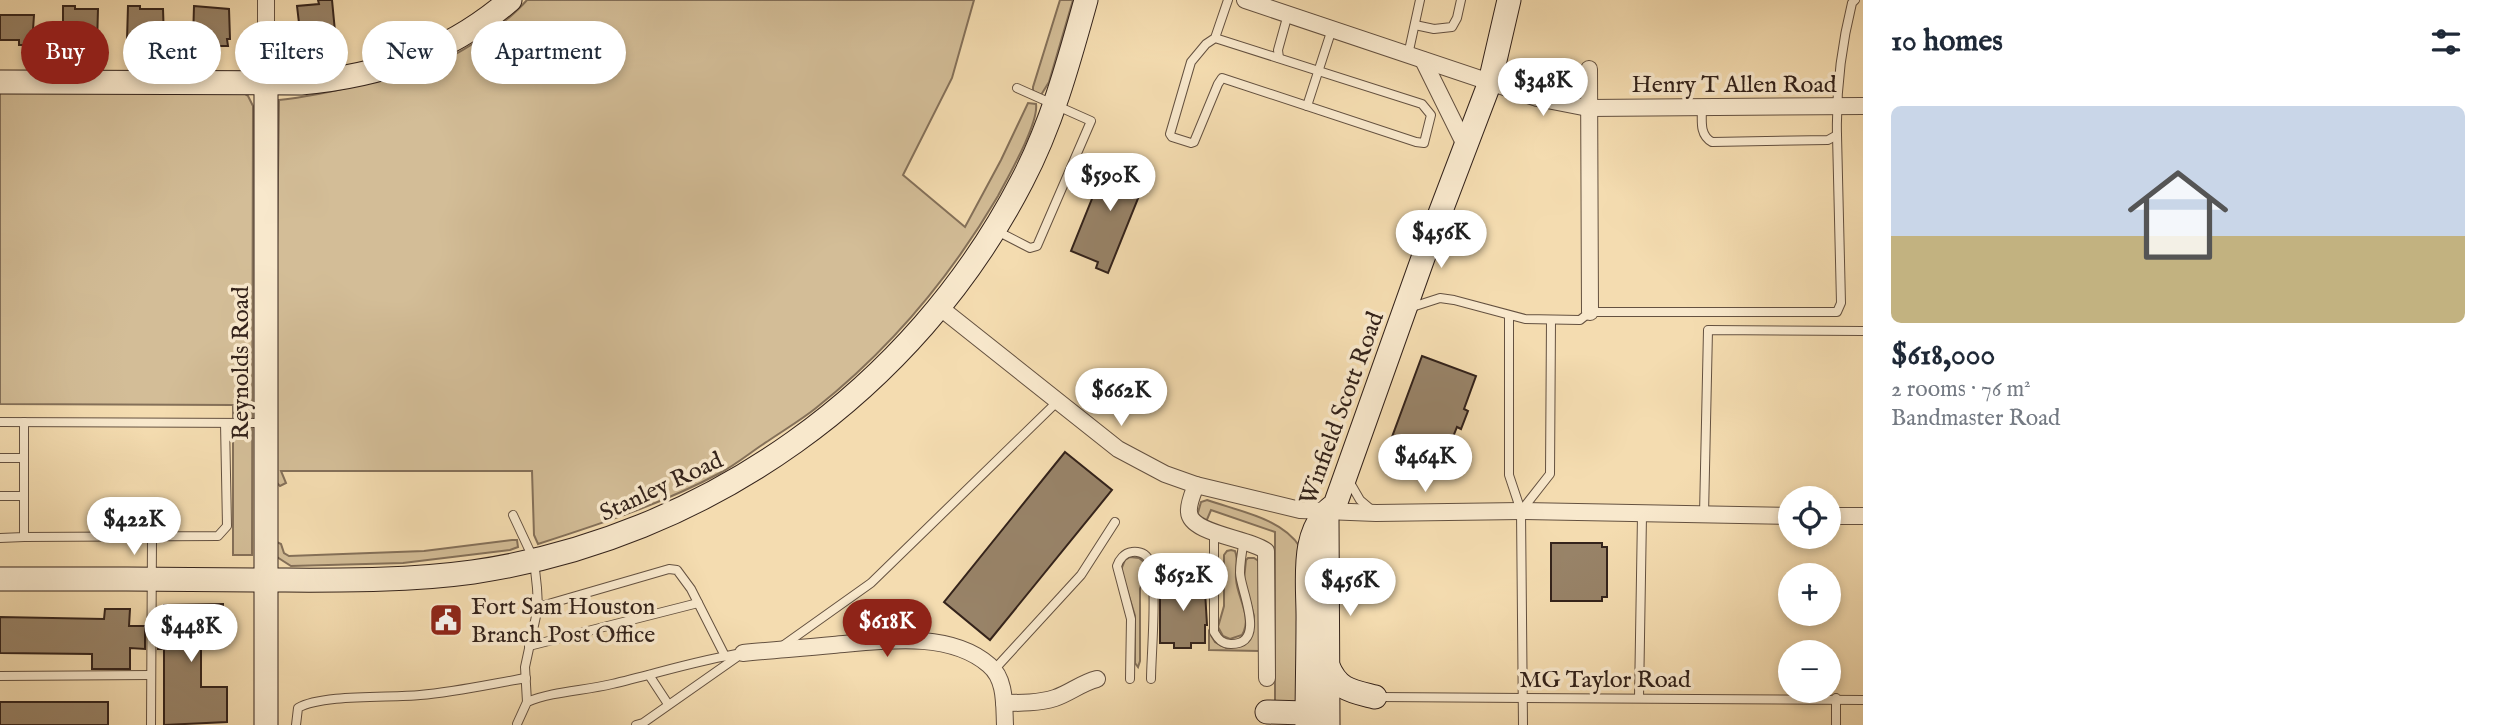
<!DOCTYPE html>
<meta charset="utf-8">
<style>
body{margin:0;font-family:"IM FELL English",serif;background:#f2f2f3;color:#1f2937;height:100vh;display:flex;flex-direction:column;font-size:26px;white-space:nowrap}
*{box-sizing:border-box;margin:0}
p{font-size:23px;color:#747a83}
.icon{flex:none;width:38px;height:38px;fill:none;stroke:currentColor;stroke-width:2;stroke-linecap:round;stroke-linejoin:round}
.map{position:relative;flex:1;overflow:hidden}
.sheet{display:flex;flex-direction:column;background:#fff;width:630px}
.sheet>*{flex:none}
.guide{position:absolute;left:21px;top:21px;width:665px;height:63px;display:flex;gap:14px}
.controls{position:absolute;left:1778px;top:486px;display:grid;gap:14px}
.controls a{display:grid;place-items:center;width:63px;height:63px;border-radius:50%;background:#fff;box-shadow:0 4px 10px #0003;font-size:35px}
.price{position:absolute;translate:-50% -60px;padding:0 16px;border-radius:24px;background:#fff;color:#222;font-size:23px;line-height:46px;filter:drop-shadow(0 2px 4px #0008)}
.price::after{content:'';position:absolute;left:50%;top:42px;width:21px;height:16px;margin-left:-10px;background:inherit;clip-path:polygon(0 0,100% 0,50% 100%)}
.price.on{background:#8f2418;color:#fff}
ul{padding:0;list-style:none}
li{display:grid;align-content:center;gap:14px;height:371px;padding:0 28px}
li span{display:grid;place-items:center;height:217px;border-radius:10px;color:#555}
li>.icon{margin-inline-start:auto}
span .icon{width:126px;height:126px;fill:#fffc;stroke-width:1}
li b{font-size:30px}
h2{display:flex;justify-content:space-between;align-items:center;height:84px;padding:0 28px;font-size:30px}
.chip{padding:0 24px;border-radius:32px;background:#fff;box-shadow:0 4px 10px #0003;font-size:24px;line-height:63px}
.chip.on{background:#8f2418;color:#fff}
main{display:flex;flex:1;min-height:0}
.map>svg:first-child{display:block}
</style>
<main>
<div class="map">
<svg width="1863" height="725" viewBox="0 0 1863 725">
<rect width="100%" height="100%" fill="#f4dcb0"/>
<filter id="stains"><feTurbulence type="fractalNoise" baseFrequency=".00286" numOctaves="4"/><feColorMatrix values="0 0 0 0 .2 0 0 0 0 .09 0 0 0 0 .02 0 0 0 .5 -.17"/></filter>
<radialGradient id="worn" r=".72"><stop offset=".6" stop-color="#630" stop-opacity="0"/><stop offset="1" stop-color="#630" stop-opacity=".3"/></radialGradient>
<g fill="#d3bd97" stroke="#847059" stroke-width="2">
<path d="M527 0H974L952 78 903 175 965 227 1001 160 1028 103 1036 104C1039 123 1008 177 998 196 951 276 889 350 816 408 801 420 784 430 768 441 752 451 737 464 720 473 662 504 600 524 538 544L534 535 532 471H281L286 483 280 486 277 483 274 468 279 100C308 97 335 91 363 84 389 78 417 73 440 62 468 49 507 23 527 0Z"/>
<polygon points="1060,0 1073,0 1049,82 1041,95 1033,91 1033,87"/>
<polygon points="0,90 240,91 248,96 253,106 252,555 233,555 233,405 0,404"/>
<path d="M1207 500C1238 511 1282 518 1300 547L1303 697 1295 706 1276 702 1275 700V532L1211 510 1206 522 1197 516 1201 502Z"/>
<polygon points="512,540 517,540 518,547 510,550 403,563 291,566 277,557 277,542 281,544 284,553 289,556 424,551"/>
<path d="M1231 550 1235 551C1239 560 1235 569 1236 579 1237 598 1253 617 1242 635L1230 639 1223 636 1218 627 1224 606V555L1227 551Z"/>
<polygon points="1130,557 1139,558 1144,562 1146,571 1140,589 1140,661 1138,667 1135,663 1135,616 1121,570 1125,560"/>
<polygon points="1248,558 1254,558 1260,562 1259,651 1209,650 1209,632 1215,642 1226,648 1243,645 1251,637 1254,616 1244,579 1246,560"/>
</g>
<g fill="#988368" stroke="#34231b" stroke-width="2">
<polygon points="318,0 332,0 336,42 323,44 323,39 301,40 297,6 319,4"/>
<polygon points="63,6 75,6 75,9 98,9 97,45 85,45 85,38 63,38"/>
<polygon points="128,6 140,6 140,9 163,9 164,39 162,39 162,45 150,45 150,40 127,40"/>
<polygon points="194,6 229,9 230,39 227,39 228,46 215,46 215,40 193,40"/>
<polygon points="0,15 34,15 32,45 19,45 19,40 0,40"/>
<polygon points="1120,159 1149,171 1108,273 1096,268 1098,262 1071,251 1106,164 1116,168"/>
<polygon points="1422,356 1476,376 1464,409 1468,411 1461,429 1457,427 1445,457 1392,437"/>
<polygon points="1065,452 1112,490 990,640 944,602"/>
<polygon points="1551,543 1602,543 1602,547 1607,547 1607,597 1602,597 1602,601 1551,601"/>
<polygon points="1174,572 1192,572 1192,591 1205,591 1207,625 1205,625 1205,643 1191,643 1191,648 1174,648 1174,643 1160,643 1160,590 1174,590"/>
<polygon points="223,604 223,643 201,643 201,687 227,687 227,722 164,725 164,649 158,649 158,626 164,626 164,605"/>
<polygon points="105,609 130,609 129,626 145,626 145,649 130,648 130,669 92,669 92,654 0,653 0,617 104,619"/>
<rect x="0" y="702" width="108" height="23"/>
</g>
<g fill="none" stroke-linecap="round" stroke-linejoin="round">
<defs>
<g id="lane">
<polyline points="1415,25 1434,29 1452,27 1457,18 1461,0"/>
<polyline points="1215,38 1422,104 1431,115 1424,143 1416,142 1222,78 1218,84 1194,142 1191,143 1172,137 1170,134 1191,62 1206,44 1215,38 1228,0"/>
<polyline points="1408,55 1420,0"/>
<polyline points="1279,58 1278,50 1288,14"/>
<polyline points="1307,106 1332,29"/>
<path d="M1702 107C1702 120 1699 135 1712 142L1828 140 1837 135C1836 90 1841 47 1852 3L1855 0"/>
<polyline points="995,230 1030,248 1037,246 1091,121 1017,88"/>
<polyline points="1409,308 1440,298 1454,300 1525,319 1580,320 1590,312 1837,312 1841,303 1837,135"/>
<polyline points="1509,316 1509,475 1521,511 1550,474 1551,320"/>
<polyline points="0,422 264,423"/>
<polyline points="0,458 24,458"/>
<polyline points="1349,481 1360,500 1373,511"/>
<polyline points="0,496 24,496"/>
<polyline points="1521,511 1523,725"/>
<polyline points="513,515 534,560 537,588 538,607 525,667 527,702"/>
<polyline points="1704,515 1708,330 1863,331"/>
<path d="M1214 532V632C1218 639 1222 644 1231 644 1268 644 1240 589 1240 573 1240 562 1242 551 1244 540"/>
<polyline points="24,537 218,536 227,526 225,423"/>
<polyline points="0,538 24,537 24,422"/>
<polyline points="538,607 669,569 677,570 691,589 725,656"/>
<polyline points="529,646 698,603"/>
<polyline points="781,647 871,583 1058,401"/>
<polyline points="993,671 1081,575 1115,522"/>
<polyline points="649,675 668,704"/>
<polyline points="0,676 151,675"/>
<path d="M1130 679 1131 619 1117 566C1119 560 1124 553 1132 552 1137 551 1144 553 1147 557 1159 573 1151 655 1151 679"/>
<polyline points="1378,697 1863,700"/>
<polyline points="1639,698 1642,515"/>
<path d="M517 724 527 702C554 691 583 691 612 684 655 674 698 660 743 653"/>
<polyline points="151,725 152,536"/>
<path d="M296 725 298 708C322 694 389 698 420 695 455 692 491 684 526 678"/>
<polyline points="636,725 643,723 740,655"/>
<polyline points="1836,725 1836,698"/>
</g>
<g id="street">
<polyline points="266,0 266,83"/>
<polyline points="1245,0 1537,98 1588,108 1863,106"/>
<polyline points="1423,60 1466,147"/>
<polyline points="1589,69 1590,312"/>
<polyline points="938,306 1118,449 1165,474 1196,485 1300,510 1376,513 1521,511 1790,516"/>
<path d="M1196 485C1193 493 1188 504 1189 512 1190 534 1249 538 1266 551L1267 678"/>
<polyline points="1829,516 1863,516"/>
<path d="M743 653C773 650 803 648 833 645 881 641 949 630 989 665 1006 679 1004 705 1005 725"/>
<path d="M1004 703C1021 703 1039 703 1055 698 1070 693 1081 683 1097 679"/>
</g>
<g id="secondary">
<path d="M0 82 301 83C380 76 449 53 510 0"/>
<polyline points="266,83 266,725"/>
<polyline points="1327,517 1328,725"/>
<path d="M0 579C85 579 169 579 254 580 328 580 400 582 473 572 706 538 914 390 1022 181 1052 124 1069 61 1086 0"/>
<path d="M1328 666C1338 690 1351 691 1375 697"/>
<polyline points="1267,712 1307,713"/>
<path d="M1307 725C1307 691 1308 656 1308 622 1309 585 1298 529 1335 505L1423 258 1490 82 1509 0"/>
</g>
</defs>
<use href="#lane" stroke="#645140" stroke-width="10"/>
<use href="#street" stroke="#645140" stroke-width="18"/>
<use href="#secondary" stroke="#34231b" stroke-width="25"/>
<use href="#lane" stroke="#f8e8cc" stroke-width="8"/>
<use href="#street" stroke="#f8e8cc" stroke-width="16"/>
<use href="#secondary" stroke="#f8e8cc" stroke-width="23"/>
</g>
<defs>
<symbol id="civic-square" viewBox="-11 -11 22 22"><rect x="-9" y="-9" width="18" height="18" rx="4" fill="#8f2418" stroke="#f8e8cc"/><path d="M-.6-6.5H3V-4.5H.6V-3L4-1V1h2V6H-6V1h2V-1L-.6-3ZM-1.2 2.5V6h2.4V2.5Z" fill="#fff"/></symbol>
</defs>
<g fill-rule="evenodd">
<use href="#civic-square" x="427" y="601" width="38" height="38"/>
</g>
<g text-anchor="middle" stroke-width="7" stroke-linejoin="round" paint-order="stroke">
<g font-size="24" fill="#34231b" stroke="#f8e8cc">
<text x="1734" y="92">Henry T Allen Road</text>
<text transform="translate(240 363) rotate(-90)" y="8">Reynolds Road</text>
<text transform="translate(1341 408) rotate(-70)" y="8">Winfield Scott Road</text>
<text transform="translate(661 486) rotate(-25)" y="8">Stanley Road</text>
<text x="1605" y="687">MG Taylor Road</text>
</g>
<g font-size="24" fill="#34231b" stroke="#f8e8cc" text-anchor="start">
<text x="471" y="614">Fort Sam Houston<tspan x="471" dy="28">Branch Post Office</tspan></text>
</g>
</g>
<rect width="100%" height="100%" filter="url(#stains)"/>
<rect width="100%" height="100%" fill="url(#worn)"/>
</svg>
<div class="controls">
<a><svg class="icon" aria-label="locate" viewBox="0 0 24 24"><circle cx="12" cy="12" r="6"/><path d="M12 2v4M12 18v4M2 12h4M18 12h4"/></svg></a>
<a>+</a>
<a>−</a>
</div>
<b class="price" style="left:1543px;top:118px">$348K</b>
<b class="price" style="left:1110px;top:213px">$590K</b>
<b class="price" style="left:1441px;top:270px">$456K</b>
<b class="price" style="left:1121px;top:428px">$662K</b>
<b class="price" style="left:1425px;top:494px">$464K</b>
<b class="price" style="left:134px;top:557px">$422K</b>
<b class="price" style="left:1183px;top:613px">$652K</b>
<b class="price" style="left:1350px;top:618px">$456K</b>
<b class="price on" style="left:887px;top:659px">$618K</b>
<b class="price" style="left:191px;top:664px">$448K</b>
<div class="guide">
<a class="chip on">Buy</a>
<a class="chip">Rent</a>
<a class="chip">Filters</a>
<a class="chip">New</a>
<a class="chip">Apartment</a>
</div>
</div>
<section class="sheet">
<h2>10 homes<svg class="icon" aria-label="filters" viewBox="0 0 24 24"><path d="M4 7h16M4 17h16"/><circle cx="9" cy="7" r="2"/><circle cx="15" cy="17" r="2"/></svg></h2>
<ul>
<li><span style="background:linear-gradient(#c9d6e8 60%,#c2b280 0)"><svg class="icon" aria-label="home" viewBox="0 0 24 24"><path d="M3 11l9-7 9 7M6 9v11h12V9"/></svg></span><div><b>$618,000</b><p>2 rooms · 76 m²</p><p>Bandmaster Road</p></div></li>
</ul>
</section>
</main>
